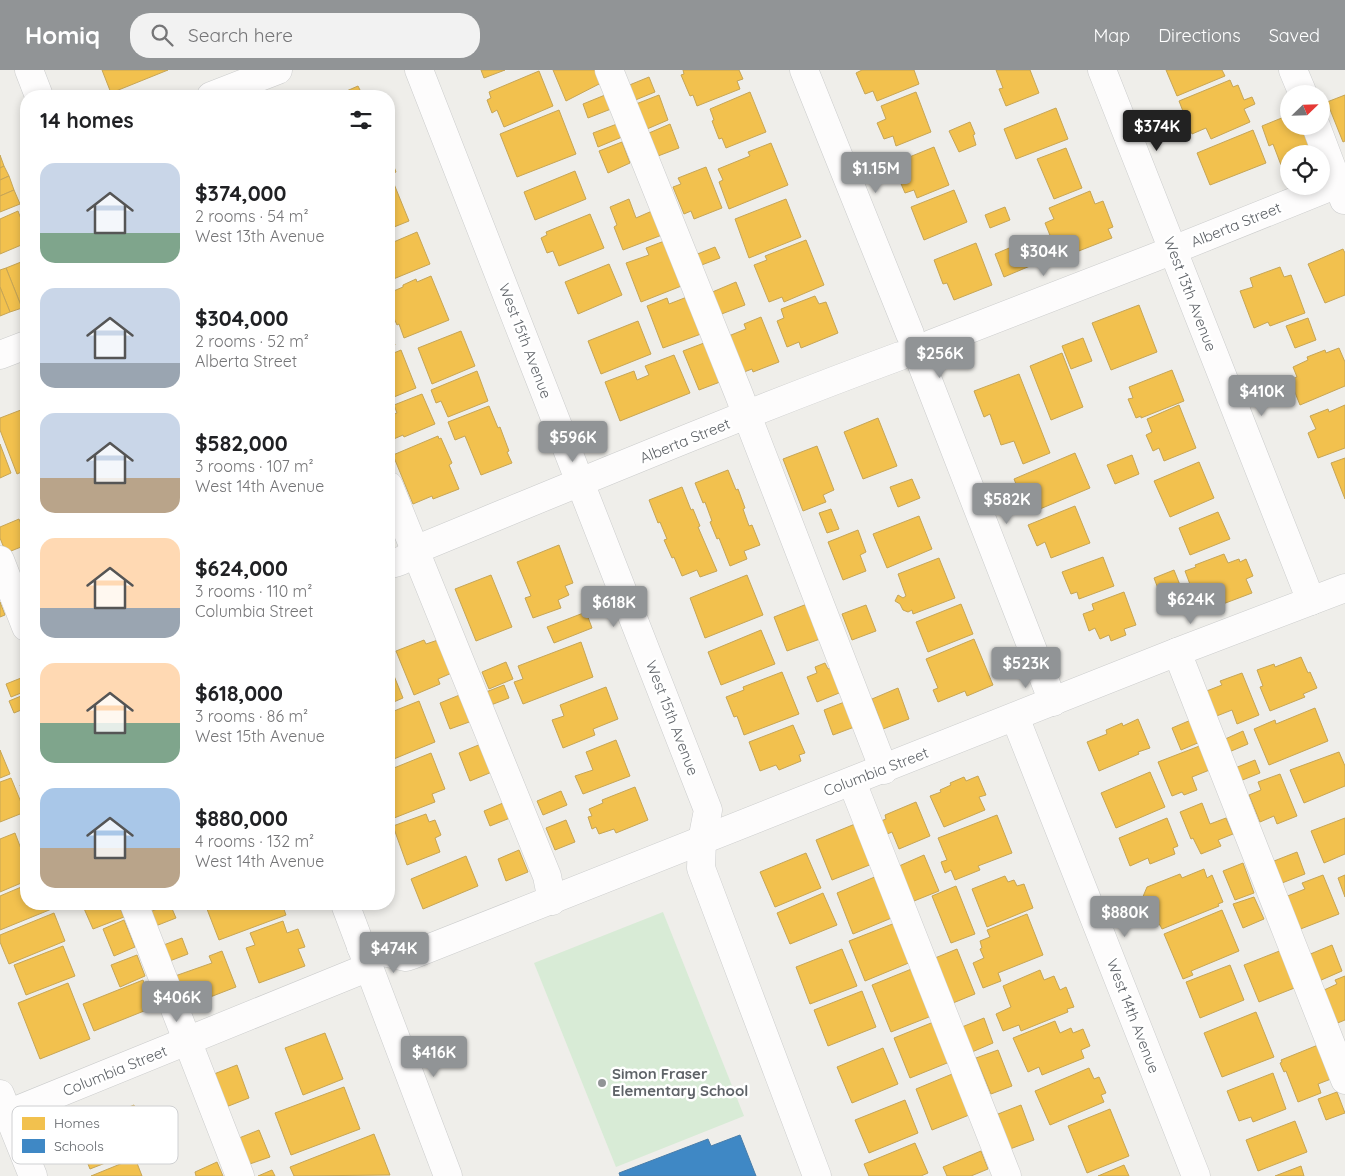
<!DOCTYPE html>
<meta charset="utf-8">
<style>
body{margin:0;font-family:Quicksand,sans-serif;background:#f2f2f2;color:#202124;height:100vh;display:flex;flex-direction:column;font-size:19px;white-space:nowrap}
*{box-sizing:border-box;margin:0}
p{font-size:16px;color:#757577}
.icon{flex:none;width:28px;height:28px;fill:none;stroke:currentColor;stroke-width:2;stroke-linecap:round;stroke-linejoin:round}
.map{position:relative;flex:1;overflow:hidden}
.details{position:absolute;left:20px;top:20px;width:375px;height:820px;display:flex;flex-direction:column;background:#fff;border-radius:20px;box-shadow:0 2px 8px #0003}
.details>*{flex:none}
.needle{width:32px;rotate:67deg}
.fabs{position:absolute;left:1280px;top:15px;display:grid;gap:10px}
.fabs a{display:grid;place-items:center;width:50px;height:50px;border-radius:50%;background:#fff;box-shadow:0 2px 8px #0003;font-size:25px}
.price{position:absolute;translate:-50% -42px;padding:0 11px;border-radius:5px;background:#919496;color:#fff;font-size:16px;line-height:32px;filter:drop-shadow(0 1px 2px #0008)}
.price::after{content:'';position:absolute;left:50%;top:30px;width:15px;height:11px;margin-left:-8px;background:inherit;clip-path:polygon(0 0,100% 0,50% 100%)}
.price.on{background:#222;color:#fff}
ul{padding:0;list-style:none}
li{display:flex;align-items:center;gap:15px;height:125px;padding:0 20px}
li span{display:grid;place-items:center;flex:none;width:140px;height:100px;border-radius:15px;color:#555}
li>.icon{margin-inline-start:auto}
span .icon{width:60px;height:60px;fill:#fffc;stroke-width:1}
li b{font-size:21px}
h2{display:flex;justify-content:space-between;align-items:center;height:60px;padding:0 20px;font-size:21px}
header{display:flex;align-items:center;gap:30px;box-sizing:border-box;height:70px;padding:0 25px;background:#919496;color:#fff}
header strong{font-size:24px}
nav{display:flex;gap:28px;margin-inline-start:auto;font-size:18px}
.search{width:350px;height:45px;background:#f2f2f2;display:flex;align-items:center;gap:12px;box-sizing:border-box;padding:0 18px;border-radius:20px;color:#757577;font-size:19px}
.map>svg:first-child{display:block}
</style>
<header>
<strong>Homiq</strong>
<div class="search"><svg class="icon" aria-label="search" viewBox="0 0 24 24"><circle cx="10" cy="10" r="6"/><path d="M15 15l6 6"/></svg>Search here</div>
<nav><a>Map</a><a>Directions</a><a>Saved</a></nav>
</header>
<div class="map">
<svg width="1345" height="1106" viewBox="0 0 1345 1106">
<rect width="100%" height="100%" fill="#efeeea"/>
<polygon fill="#d8ebd6" points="663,842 744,1046 616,1097 534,893"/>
<g fill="#f2c14e" stroke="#c6a556">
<polygon points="102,0 168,0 111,23"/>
<polygon points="481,0 505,0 484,8"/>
<polygon points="553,0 598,0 603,12 566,31"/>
<polygon points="683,0 739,0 743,9 737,11 740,19 697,36 693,25 690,26 681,5 684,4"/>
<polygon points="862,0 914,0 919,14 877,31 873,21 865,24 856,3"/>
<polygon points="996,0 1030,0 1039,23 1006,36 999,19 1003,18"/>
<polygon points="1166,0 1222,0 1225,6 1177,26"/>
<polygon points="539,1 553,36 504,57 497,40 492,43 487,30 491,28 489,22"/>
<polygon points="649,7 655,22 633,31 627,16"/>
<polygon points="1230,10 1233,17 1238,15 1244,30 1252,27 1255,34 1244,39 1250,52 1211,69 1206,58 1192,64 1179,31"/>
<polygon points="358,16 363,26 335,26"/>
<polygon points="750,22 766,62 726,78 722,68 719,69 712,51 714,50 710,39"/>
<polygon points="916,22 931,62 896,76 893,66 884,69 877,53 886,49 881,36"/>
<polygon points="605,25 611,39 588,48 583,34"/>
<polygon points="659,25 668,50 647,59 636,34"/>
<polygon points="1345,25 1345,71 1343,72 1327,32"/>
<polygon points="1056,38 1068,69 1016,89 1004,59"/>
<polygon points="559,40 576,84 517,107 500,64"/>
<polygon points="1289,45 1289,56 1306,56 1314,78 1305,81 1306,84 1289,84 1289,92 1281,95 1273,74 1269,76 1262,56"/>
<polygon points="970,52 975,64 973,65 976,75 959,82 949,61"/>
<polygon points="617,54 622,67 598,77 593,63"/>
<polygon points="670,54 679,78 658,86 649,63"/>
<polygon points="1253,60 1266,93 1210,115 1197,83"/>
<polygon points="622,72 630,93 608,103 599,81"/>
<polygon points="771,73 788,115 729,139 719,112 723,110 718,99 750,86 748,82"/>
<polygon points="934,77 949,115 917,128 914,120 905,123 896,102 905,98 902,90"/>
<polygon points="1066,78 1082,118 1054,129 1037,89"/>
<polygon points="389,84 396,102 389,105"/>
<polygon points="0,85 4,96 0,98"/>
<polygon points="4,96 9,106 0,110 0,98"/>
<polygon points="706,97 722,138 694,149 691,141 684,144 673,117 681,114 678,108"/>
<polygon points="575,101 586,129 535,150 524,122"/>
<polygon points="9,106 14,120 0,126 0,110"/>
<polygon points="394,114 409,151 389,159 389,116"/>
<polygon points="14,120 20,134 0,142 0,126"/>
<polygon points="954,120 967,152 924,170 911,137"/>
<polygon points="1090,121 1095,134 1103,131 1113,157 1108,159 1112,168 1066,186 1064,182 1058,185 1045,153 1054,149 1049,138"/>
<polygon points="629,129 636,148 652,141 662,165 623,180 614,157 617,155 610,137"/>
<polygon points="786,129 801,167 749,188 735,149"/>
<polygon points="1005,137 1010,150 990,158 985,145"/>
<polygon points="18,141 26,162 26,173 0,184 0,149"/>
<polygon points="590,144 604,178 559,196 553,181 547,183 541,168 547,165 546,162"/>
<polygon points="417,162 430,194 391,210 389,207 389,174"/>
<polygon points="667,170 684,215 641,232 626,193 649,185 646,178"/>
<polygon points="806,170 824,215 784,232 782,227 769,232 754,195 767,190 765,186"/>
<polygon points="976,173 992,215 954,230 947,213 943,214 934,190"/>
<polygon points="1021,173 1030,196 1004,207 995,184"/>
<polygon points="715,177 720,188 699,196 695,185"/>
<polygon points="1343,179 1345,183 1345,225 1325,233 1308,194"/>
<polygon points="21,192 26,204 26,236 22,238 6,198"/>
<polygon points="609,194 622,225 578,244 565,212"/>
<polygon points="1280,197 1284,207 1291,205 1305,243 1270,256 1268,252 1254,258 1240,221 1253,217 1250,208"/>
<polygon points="6,198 22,238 10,242 0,217 0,200"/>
<polygon points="431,206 449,250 404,268 399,254 397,255 390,239 392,238 389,230 389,223 403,217 403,215 416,209 417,212"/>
<polygon points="736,212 745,235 719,245 710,223"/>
<polygon points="0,217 10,242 0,246"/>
<polygon points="815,226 819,234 826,232 838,263 801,278 799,272 787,277 777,251 784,248 781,239"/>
<polygon points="687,227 701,264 663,278 647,236 667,228 669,234"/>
<polygon points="1139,235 1157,282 1111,300 1092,253"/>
<polygon points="761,247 779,292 753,302 752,299 744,302 726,267 746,259 744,254"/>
<polygon points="1308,248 1316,270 1295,278 1286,256"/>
<polygon points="638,251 651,284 601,304 588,271"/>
<polygon points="389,259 395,275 389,278"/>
<polygon points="461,261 475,296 432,314 418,278"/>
<polygon points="1083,268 1092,291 1071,299 1062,276"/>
<polygon points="704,273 720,312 699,320 683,281"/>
<polygon points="1339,278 1345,292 1345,316 1300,335 1290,310 1297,307 1293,297 1308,290 1307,287 1325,280 1326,283"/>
<polygon points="401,280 416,318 389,329 389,285"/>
<polygon points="1062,283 1083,337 1051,350 1030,296"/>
<polygon points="674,285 690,323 620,351 605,312 634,301 637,310 649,305 645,296"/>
<polygon points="1172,300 1184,331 1141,348 1141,346 1136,348 1128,329 1133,328 1129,317"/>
<polygon points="477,301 488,331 448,347 441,331 436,333 431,320"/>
<polygon points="1019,304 1050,383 1023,394 1014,371 1001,375 990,344 984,347 974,321"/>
<polygon points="422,324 435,354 404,367 403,365 389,371 389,346 397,343 394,335"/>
<polygon points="1179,335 1196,378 1164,391 1159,378 1153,381 1146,365 1152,362 1147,349"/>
<polygon points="1345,335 1345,378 1318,388 1308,363 1316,359 1310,346 1328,339 1329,342"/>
<polygon points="489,336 498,358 500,357 509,381 507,382 512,393 481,405 465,366 455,370 448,352"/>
<polygon points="26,338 26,400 17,404 0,360 0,348"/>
<polygon points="878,348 897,396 863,409 844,362"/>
<polygon points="438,366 439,369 441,368 452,393 449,395 459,419 433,429 432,426 413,434 393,385"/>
<polygon points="0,374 11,403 0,408"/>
<polygon points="817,376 834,420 823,425 826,432 803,441 783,389"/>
<polygon points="1075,383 1090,418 1028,444 1014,409"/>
<polygon points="1132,385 1139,404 1115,414 1107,395"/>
<polygon points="1345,388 1345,429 1331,393"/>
<polygon points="1199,392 1214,428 1170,447 1154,411"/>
<polygon points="728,400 736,420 738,419 745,438 743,439 749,456 752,455 760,475 744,481 747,489 730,496 719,468 717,469 710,452 712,451 705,432 703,433 695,413"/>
<polygon points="912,409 920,428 898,437 890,417"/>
<polygon points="682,417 691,440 693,439 700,456 698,457 717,501 700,507 697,500 682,506 674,487 672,488 664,470 667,469 660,452 658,453 649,430"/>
<polygon points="1075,436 1090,473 1051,488 1045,472 1037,476 1028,455"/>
<polygon points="831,439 839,459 827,463 819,443"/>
<polygon points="1218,442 1230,469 1190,485 1179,458"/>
<polygon points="919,446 932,479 887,498 873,464"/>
<polygon points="19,449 26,467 26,475 6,483 0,468 0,457"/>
<polygon points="858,460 866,482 860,485 866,501 843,510 828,472"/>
<polygon points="559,475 573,513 565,516 569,525 558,530 561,538 533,548 525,528 531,526 517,492"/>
<polygon points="1224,484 1228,493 1239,489 1240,492 1246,489 1253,506 1246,509 1252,523 1207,540 1201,523 1194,525 1185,501 1196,497 1195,495"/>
<polygon points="1103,487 1114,516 1079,529 1077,522 1071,524 1062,502"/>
<polygon points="939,488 955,528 913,544 912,540 908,542 903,540 900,534 895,531 898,525 903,528 906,526 898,504"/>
<polygon points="1174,500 1182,520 1162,529 1154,508"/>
<polygon points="491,505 512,557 476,571 455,519"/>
<polygon points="747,505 763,545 705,568 690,528"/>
<polygon points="1124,522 1136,555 1124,559 1126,565 1111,571 1109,565 1100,569 1095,558 1089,561 1083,544 1094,540 1092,534"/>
<polygon points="0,532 5,545 0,547"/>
<polygon points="807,534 820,569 787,581 774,547"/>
<polygon points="961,534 973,564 928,582 916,552"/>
<polygon points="866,535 876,561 852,570 842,544"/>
<polygon points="586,542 592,558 554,573 547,557"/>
<polygon points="389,555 393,567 389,569"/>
<polygon points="761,560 775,594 721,615 708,582"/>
<polygon points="441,569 454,602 438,609 440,614 414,625 396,581 424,570 426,574"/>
<polygon points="974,569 993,615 967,626 965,621 938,632 933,620 938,618 926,589"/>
<polygon points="581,572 593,607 523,634 514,612 523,609 518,596"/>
<polygon points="1301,587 1308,603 1310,602 1317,618 1303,624 1305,627 1270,641 1260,617 1263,616 1257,600 1274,594 1275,597"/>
<polygon points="506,592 513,609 489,619 482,602"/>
<polygon points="825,593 828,599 834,597 844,621 817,632 807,607 817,603 815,597"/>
<polygon points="390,596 403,628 389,634 389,597"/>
<polygon points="782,602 799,644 744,665 737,646 734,647 726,627 744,620 743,617"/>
<polygon points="1242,603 1259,645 1237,654 1232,640 1214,647 1204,622 1222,615 1220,611"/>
<polygon points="26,606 26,621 11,627 6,614"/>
<polygon points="504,615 509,628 491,635 486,622"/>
<polygon points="606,617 618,649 593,659 595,665 563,678 552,650 564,646 560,635"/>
<polygon points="898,618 909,649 883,659 872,629"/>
<polygon points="26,624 26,638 14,643 9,631"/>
<polygon points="462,624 472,651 450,659 440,633"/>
<polygon points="419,631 435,672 389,691 389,643"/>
<polygon points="847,631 857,656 833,665 824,640"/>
<polygon points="1315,638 1328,671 1269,695 1254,659 1275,650 1276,654"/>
<polygon points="1138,649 1150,678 1138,682 1139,684 1099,701 1087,672 1107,664 1106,660 1122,653 1123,656"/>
<polygon points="1191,650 1200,672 1181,680 1172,658"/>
<polygon points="793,655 805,683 799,685 801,691 779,700 776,695 760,701 749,672"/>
<polygon points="1243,661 1248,674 1229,682 1223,670"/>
<polygon points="616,670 630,706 583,724 575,706 593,700 586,682"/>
<polygon points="481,674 492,702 470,711 459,683"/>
<polygon points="1202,675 1212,699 1192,707 1197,720 1184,725 1182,722 1172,726 1158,692"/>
<polygon points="0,680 10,704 0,708"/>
<polygon points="1339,682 1345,696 1345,716 1304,733 1290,700"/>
<polygon points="431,683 445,719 432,724 435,732 389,750 389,700"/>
<polygon points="1255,690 1260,703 1240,711 1235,698"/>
<polygon points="1150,702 1165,737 1116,758 1101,723"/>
<polygon points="1280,704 1297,746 1277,754 1274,746 1260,752 1249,725 1261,720 1258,712"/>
<polygon points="978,706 986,725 979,727 985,740 944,757 930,726 941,722 940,720 951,715 950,713 964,707 966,711"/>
<polygon points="11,708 25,742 0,752 0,712"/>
<polygon points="26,713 26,730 20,715"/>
<polygon points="635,717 648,750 616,763 614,759 599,764 596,757 592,759 588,747 592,746 589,739 603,733 602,730"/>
<polygon points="561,721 567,735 543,745 537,731"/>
<polygon points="916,732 930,766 899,779 892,762 887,764 881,751 886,749 885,745"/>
<polygon points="503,733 510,748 490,756 484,741"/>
<polygon points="1202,733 1210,754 1226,748 1233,764 1218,770 1221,776 1201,784 1193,768 1191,769 1180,742"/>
<polygon points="426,744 429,752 435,750 441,765 435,768 440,782 407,795 393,756"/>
<polygon points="997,745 1012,783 978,796 980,800 955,810 951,800 945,803 941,792 947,790 938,768"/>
<polygon points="1167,748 1178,776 1173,778 1175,784 1150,794 1148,788 1130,796 1119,768"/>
<polygon points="1345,748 1345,784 1324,793 1311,761"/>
<polygon points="566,750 575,772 555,780 546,758"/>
<polygon points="855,754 872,794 832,810 816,770"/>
<polygon points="15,763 26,792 26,811 0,822 0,769"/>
<polygon points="519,780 528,802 506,811 498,789"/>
<polygon points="1297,782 1305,804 1282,813 1274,791"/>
<polygon points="806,783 821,818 775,837 760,802"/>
<polygon points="924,785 939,821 914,831 899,796"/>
<polygon points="466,786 478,816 423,839 411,809"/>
<polygon points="1243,793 1254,823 1235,830 1223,801"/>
<polygon points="1204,799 1207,808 1212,805 1223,832 1218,834 1219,836 1162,859 1160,855 1151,851 1142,829 1147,817 1180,804 1182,808"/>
<polygon points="1323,805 1339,844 1298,860 1285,827 1305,819 1302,813"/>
<polygon points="1345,805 1345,827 1338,808"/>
<polygon points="877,806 894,847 853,864 837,823"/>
<polygon points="1005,806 1008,812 1014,810 1017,816 1024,814 1033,838 987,857 972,819"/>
<polygon points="26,815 26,834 64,834 0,860 0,826"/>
<polygon points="956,816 975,864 951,873 932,826"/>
<polygon points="823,823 837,855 790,874 777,843"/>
<polygon points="1254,827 1264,849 1243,858 1233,834"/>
<polygon points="82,834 118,834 124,847 93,859"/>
<polygon points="170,834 176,848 153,857 147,843"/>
<polygon points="205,834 282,834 286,845 219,870"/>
<polygon points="1222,840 1239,881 1191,901 1193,905 1183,909 1164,864"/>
<polygon points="54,843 65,871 9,894 0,872 0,865"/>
<polygon points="1027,844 1043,885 998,903 1001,911 983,918 973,893 984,888 980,879 982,878 980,871 990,867 987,860"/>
<polygon points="124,850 135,877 114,886 103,859"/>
<polygon points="283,851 287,863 298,859 305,877 298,879 305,896 259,913 246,878 255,875 250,863"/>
<polygon points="895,853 911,892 865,911 849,871"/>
<polygon points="182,868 188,884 167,892 161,876"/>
<polygon points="1332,875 1342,901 1319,911 1308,885"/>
<polygon points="63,876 75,906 26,925 14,895"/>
<polygon points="842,879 857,916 810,934 796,897"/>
<polygon points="957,879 975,924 953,933 935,888"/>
<polygon points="1282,880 1297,917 1259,932 1244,895"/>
<polygon points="222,881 236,917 205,929 202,923 185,930 175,906 212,893 209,886"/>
<polygon points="137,885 145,906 120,917 111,895"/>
<polygon points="1230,895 1244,930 1200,948 1186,912"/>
<polygon points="914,898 934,945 891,962 872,915"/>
<polygon points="1040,900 1044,910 1054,906 1060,920 1066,917 1074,937 1067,939 1068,942 1021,961 1019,955 1003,961 996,944 1011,937 1003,916"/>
<polygon points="1345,906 1345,950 1335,954 1322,921 1337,914 1335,910"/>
<polygon points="143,910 154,937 94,961 83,934"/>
<polygon points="68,913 90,969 40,989 18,933"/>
<polygon points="862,921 876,957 828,976 814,940"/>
<polygon points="1256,942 1274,987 1222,1007 1204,963"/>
<polygon points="984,948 993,973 972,982 962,957"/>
<polygon points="936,951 952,991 910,1008 894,968"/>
<polygon points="1055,951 1060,963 1071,958 1073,963 1083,959 1090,976 1081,980 1084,988 1042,1005 1039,997 1028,1002 1013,968"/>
<polygon points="325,963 343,1009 303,1025 285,978"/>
<polygon points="1318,975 1331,1009 1318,1014 1321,1023 1298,1032 1286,1001 1284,1002 1280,993 1282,992 1281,990"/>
<polygon points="883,978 898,1014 852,1033 837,997"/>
<polygon points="998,980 1012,1016 991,1024 976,988"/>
<polygon points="237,995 249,1028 226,1037 214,1004"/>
<polygon points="1089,998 1094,1009 1099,1007 1106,1023 1101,1025 1104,1032 1050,1055 1035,1021"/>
<polygon points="957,1002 974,1043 932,1060 916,1019"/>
<polygon points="1273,1003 1286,1039 1253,1052 1251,1047 1239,1051 1227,1021"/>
<polygon points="344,1017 360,1059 291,1085 275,1043"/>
<polygon points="1337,1022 1345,1043 1326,1050 1318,1029"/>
<polygon points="905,1030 918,1063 869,1083 855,1050"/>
<polygon points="134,1035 151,1075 90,1099 74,1059"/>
<polygon points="1021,1035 1034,1070 1010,1079 998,1044"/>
<polygon points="1110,1039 1129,1086 1087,1103 1068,1056"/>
<polygon points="1295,1051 1307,1082 1258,1101 1246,1070"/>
<polygon points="259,1060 270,1087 244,1096 234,1070"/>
<polygon points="374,1064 390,1105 294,1106 290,1097"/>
<polygon points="915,1073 928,1103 921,1106 869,1106 864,1094"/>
<polygon points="981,1081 988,1099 971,1106 947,1106 943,1097"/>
<polygon points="135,1088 142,1106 91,1106"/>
<polygon points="217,1092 223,1106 196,1106 195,1102"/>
<polygon points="1124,1095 1129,1106 1098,1106"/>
<polygon points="1301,1096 1304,1106 1275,1106"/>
<polygon points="272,1100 275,1106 258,1106"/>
</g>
<polygon fill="#3f88c5" stroke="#497da9" points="740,1065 756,1106 620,1106 619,1103 708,1069 711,1076"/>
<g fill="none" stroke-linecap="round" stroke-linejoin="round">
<defs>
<g id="minor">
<polyline points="29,0 39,26"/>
<polyline points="419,0 708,740 702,771 701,798 817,1106"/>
<polyline points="609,0 738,322 884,700"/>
<polyline points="804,0 910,264"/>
<polyline points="1102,0 1311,531"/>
<polyline points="1293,0 1303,24"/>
<polyline points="211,26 278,0"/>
<polyline points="1316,56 1344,130"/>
<polyline points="931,274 1153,188 1345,111"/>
<polyline points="0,285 26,275"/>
<polyline points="922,295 1053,632"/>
<polyline points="389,416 547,806 552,831"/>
<polyline points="0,490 26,557"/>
<path d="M389 494C400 493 408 488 415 480 576 414 737 346 900 286"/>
<polyline points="1177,582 1345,1010"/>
<polyline points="1015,647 1196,1106"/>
<polyline points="852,712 1007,1106"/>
<polyline points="134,834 240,1106"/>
<polyline points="345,834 448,1106"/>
<polyline points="361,877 406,887 412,885 1177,582 1345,518"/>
<polyline points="0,1024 33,1106"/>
<polyline points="0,1047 369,897"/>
</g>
</defs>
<use href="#minor" stroke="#cbcccc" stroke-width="29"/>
<use href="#minor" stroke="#fdfcfc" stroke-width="28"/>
</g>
<circle fill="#919496" stroke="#fff" stroke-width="2" cx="602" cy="1013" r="5"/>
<g text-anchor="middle" stroke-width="5" stroke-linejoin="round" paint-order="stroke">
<g font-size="15" fill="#5f6368" stroke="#fff">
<text transform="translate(1236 155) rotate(-22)" y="5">Alberta Street</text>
<text transform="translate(1190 224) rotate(69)" y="5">West 13th Avenue</text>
<text transform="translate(525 271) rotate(69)" y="5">West 15th Avenue</text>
<text transform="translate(685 371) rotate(-22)" y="5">Alberta Street</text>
<text transform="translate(672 648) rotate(69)" y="5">West 15th Avenue</text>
<text transform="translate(876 702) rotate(-21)" y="5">Columbia Street</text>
<text transform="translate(1133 946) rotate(69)" y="5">West 14th Avenue</text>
<text transform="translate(115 1001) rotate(-22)" y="5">Columbia Street</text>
</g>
<g font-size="15" font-weight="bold" fill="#5f6368" stroke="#fff" text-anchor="start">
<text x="612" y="1009">Simon Fraser<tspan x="612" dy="17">Elementary School</tspan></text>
</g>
</g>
<rect x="12" y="1036" width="166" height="58" rx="8" fill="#fff" stroke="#cfd0d2" stroke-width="1"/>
<rect x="22" y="1047" width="23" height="13" fill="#f2c14e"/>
<rect x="22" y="1069" width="23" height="14" fill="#3f88c5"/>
<g font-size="14" fill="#5f6368">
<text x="54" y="1058">Homes</text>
<text x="54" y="1081">Schools</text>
</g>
</svg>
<div class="fabs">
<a><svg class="needle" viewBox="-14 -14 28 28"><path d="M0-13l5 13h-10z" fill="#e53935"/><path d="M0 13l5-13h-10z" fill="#757577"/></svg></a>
<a><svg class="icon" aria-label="locate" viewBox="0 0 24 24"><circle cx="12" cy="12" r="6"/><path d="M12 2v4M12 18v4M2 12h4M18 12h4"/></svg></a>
</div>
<b class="price on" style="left:1157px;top:82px">$374K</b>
<b class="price" style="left:876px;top:124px">$1.15M</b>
<b class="price" style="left:1044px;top:207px">$304K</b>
<b class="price" style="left:940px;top:309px">$256K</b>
<b class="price" style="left:1262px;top:347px">$410K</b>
<b class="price" style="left:573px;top:393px">$596K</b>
<b class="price" style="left:1007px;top:455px">$582K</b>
<b class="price" style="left:1191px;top:555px">$624K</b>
<b class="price" style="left:614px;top:558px">$618K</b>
<b class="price" style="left:1026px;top:619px">$523K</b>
<b class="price" style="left:1125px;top:868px">$880K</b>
<b class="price" style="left:394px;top:904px">$474K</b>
<b class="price" style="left:177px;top:953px">$406K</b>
<b class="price" style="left:434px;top:1008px">$416K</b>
<section class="details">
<h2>14 homes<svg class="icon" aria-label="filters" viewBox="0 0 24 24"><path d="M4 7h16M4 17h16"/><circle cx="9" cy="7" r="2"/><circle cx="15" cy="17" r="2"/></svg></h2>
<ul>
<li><span style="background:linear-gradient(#c9d6e8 70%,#7fa58c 0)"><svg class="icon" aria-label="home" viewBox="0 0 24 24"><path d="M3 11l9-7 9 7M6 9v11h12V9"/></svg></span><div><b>$374,000</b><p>2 rooms · 54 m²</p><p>West 13th Avenue</p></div></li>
<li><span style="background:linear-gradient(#c9d6e8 75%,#9aa5b1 0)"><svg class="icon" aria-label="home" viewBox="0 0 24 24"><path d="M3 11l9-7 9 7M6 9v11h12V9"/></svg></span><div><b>$304,000</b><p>2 rooms · 52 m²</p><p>Alberta Street</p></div></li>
<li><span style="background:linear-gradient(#c9d6e8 65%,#b9a48a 0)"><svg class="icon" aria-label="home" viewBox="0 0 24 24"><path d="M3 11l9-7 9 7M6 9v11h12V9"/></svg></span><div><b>$582,000</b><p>3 rooms · 107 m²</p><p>West 14th Avenue</p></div></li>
<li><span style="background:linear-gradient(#ffd9b3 70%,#9aa5b1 0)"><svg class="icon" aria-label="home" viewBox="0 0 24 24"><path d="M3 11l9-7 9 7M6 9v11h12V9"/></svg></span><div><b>$624,000</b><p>3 rooms · 110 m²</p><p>Columbia Street</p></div></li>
<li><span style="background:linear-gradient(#ffd9b3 60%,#7fa58c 0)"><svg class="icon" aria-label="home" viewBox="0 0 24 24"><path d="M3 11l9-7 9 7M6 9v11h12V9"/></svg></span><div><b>$618,000</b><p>3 rooms · 86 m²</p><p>West 15th Avenue</p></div></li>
<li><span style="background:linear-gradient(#a9c7e8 60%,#b9a48a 0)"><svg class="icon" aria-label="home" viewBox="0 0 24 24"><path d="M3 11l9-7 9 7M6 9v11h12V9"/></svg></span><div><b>$880,000</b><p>4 rooms · 132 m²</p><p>West 14th Avenue</p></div></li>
</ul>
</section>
</div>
